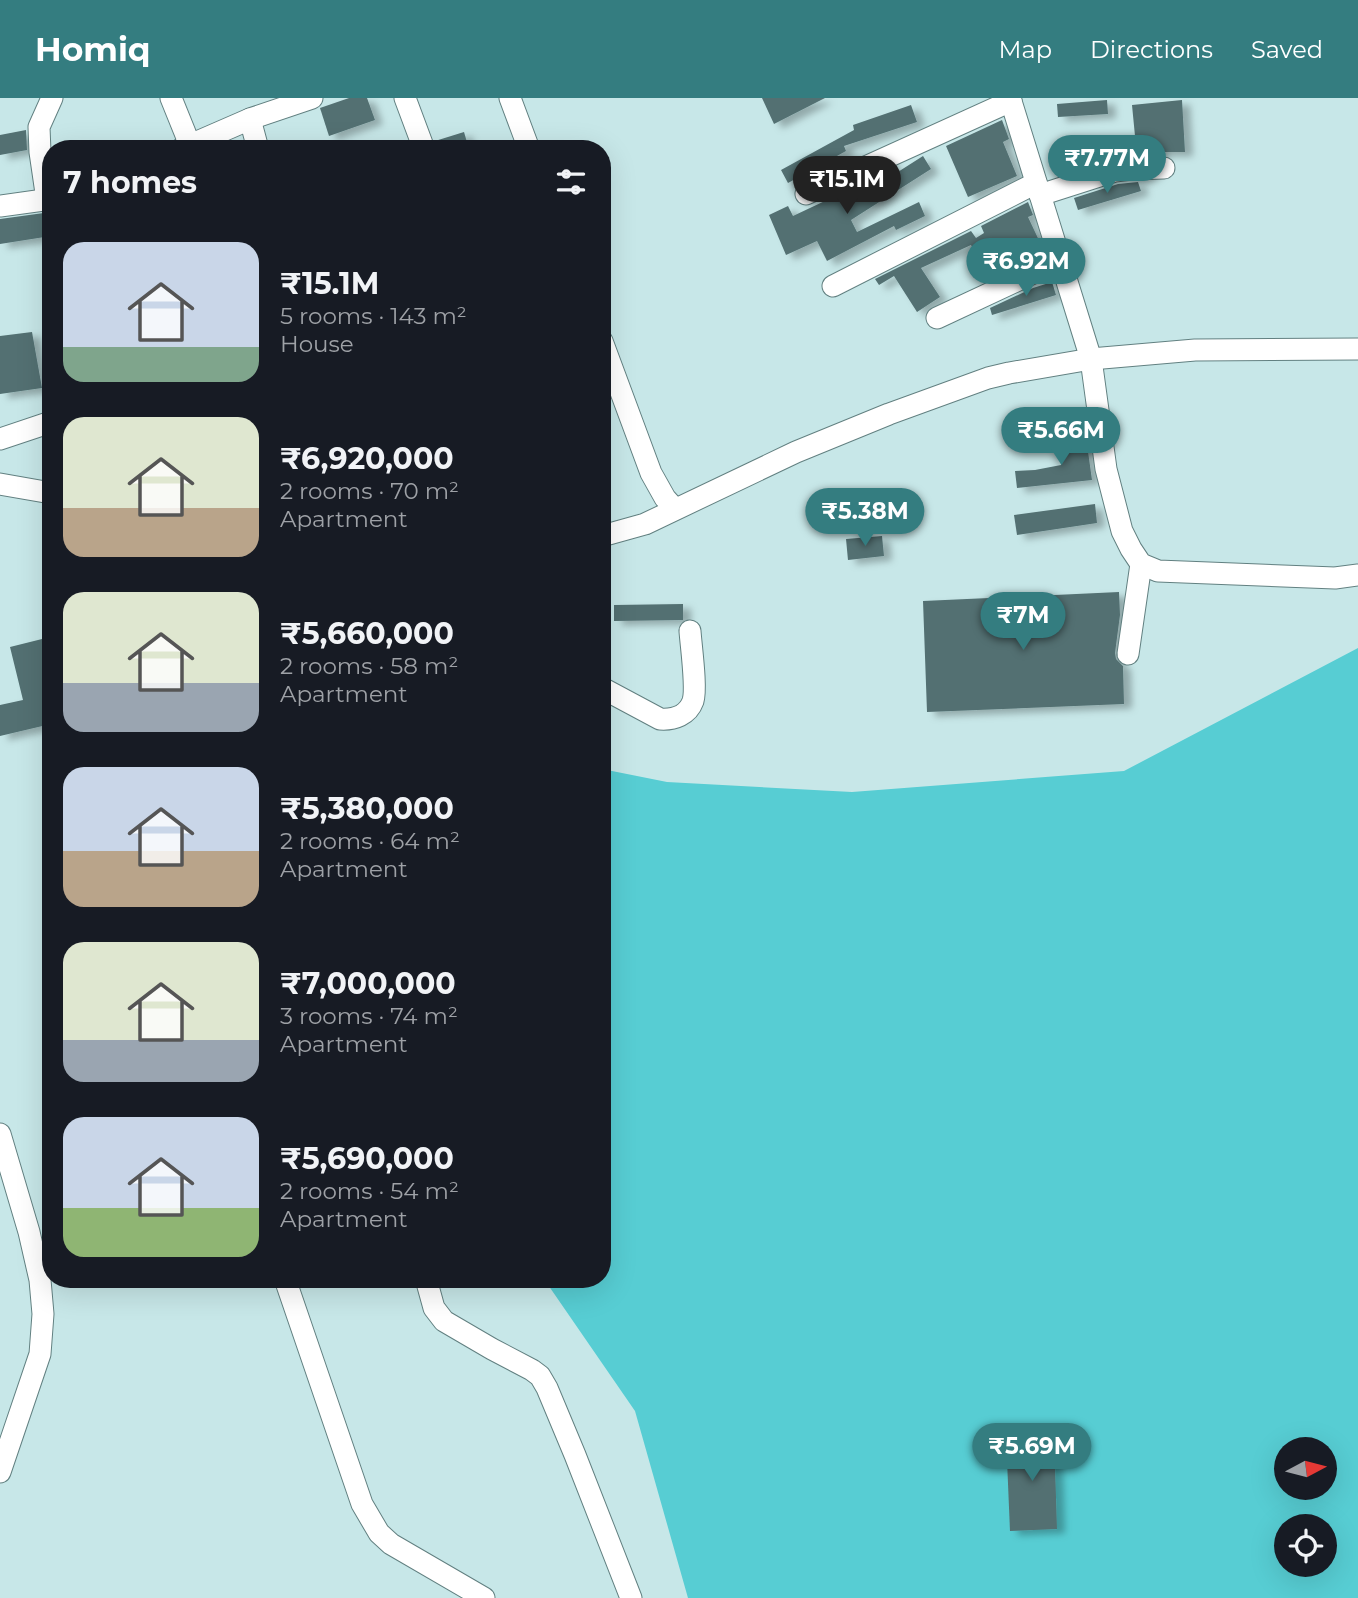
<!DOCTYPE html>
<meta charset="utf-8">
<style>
body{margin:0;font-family:Montserrat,sans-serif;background:#20242c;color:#f1f3f6;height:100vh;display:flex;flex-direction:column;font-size:26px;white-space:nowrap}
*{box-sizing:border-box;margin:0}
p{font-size:23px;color:#9ea1a6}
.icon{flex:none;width:38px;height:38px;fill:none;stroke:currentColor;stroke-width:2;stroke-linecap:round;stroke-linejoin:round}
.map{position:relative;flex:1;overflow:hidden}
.side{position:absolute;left:42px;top:42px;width:569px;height:1148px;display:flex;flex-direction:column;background:#171b24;border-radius:28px;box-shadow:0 7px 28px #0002}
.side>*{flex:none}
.needle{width:46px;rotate:83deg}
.fabs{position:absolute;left:1274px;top:1339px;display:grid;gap:14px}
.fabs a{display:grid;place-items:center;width:63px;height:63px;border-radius:50%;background:#171b24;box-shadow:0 7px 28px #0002;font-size:35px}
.price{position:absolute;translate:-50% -60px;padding:0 16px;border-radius:24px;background:#347d80;color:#fff;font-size:23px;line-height:46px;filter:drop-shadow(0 2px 4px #0008)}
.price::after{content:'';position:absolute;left:50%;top:42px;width:21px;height:16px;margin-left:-10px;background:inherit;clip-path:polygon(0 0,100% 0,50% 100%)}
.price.selected{background:#222;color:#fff}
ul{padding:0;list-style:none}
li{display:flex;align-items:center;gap:21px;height:175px;padding:0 21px}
li span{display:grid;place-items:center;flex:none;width:196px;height:140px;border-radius:21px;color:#555}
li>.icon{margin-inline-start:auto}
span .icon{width:84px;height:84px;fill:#fffc;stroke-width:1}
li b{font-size:30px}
h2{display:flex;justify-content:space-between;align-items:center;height:84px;padding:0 21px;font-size:30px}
header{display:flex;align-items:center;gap:42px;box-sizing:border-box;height:98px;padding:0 35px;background:#347d80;color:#fff}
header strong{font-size:33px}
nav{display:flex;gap:38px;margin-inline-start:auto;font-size:24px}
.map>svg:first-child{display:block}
</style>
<header>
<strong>Homiq</strong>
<nav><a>Map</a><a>Directions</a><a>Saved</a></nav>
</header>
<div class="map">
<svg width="1358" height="1500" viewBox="0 0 1358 1500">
<defs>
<filter id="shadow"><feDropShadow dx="8" dy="4.5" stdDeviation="3.5" flood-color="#0004"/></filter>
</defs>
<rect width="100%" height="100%" fill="#c7e7e8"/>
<path fill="#57cdd3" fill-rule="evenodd" d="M1358 550V1500H688L635 1313 544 1181H602V671L667 684 852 694 1124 673ZM1286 1351H1325V1390H1286ZM1286 1428H1325V1466H1286Z"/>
<g fill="#537072" filter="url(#shadow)">
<polygon points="349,0 367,0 375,22 329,38 320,10"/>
<polygon points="762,0 825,0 774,26"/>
<polygon points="1107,2 1108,16 1058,19 1057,6"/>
<polygon points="1182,2 1185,54 1129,54 1130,58 1106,62 1097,43 1135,38 1132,7"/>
<polygon points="911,7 917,24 844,48 846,53 788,85 781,72 854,32 853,27"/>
<polygon points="1002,22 1009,41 1003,44 1017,78 968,99 946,48"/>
<polygon points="26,32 27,52 0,57 0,37"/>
<polygon points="464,34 469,51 437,51 435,43"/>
<polygon points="923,58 931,71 851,122 857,134 919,104 925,118 896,132 894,128 827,163 817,143 786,157 769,117 788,108 793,118 863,85 868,93"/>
<polygon points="1138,84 1141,93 1078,112 1074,100 1118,86"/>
<polygon points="1028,104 1033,117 1028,119 1044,153 988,181 971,147 921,170 940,199 917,214 894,178 879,187 875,181 971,133 976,140 984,135 981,128"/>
<polygon points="51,114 51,138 0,146 0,121"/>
<polygon points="1052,184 1056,197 992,217 990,210 1033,190"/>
<polygon points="32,234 42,290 0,296 0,238"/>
<polygon points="1086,339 1092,382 1017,390 1015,373 1035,372 1061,367 1059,342"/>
<polygon points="1095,406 1097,425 1017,437 1014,417"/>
<polygon points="882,438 884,458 848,462 846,441"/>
<polygon points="1119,494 1120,517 1115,555 1116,561 1123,568 1124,606 927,614 923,503"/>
<polygon points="683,506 683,522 614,523 614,507"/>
<polygon points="46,540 51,558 51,626 0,638 0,607 23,602 10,549"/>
<polygon points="1054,1337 1057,1431 1010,1433 1006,1338"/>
</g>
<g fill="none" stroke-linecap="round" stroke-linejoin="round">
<defs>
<g id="minor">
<polyline points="171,0 190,47"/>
<polyline points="405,0 424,51"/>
<polyline points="510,0 529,51"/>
<polyline points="1010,0 1091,261 1106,371 1122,433 1131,451 1141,466 1158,473 1335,480 1358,477"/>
<polyline points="250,21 258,51"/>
<polyline points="181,51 250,21 312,0"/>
<polyline points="806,96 1011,3"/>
<polyline points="1040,97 1115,73 1132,71 1164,70"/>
<polyline points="47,102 40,54 39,29 52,0"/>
<polyline points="0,108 51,101"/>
<polyline points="833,188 1036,85"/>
<polyline points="937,220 1061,162"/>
<polyline points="602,243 651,375 665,400 675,411"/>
<polyline points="0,341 51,324"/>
<polyline points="0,386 51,395"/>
<polyline points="602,438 645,426 796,354 889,316 988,280 1009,275 1091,261 1195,252 1358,251"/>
<polyline points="1128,556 1141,466"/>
<path d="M602 590 660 621C674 622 688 617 693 603 697 590 691 548 690 533"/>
<polyline points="0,1036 29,1134 40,1182 43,1216 40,1256 0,1374"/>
<polyline points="285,1181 362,1406 379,1435 391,1446 484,1500"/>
<polyline points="426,1181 434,1210 444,1223 492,1251 532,1272 540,1278 547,1290 575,1357 631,1500"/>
</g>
</defs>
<use href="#minor" stroke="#628081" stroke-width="23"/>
<use href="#minor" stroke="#fff" stroke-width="21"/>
</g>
</svg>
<div class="fabs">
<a><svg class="needle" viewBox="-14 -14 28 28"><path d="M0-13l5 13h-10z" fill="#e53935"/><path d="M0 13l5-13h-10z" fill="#9ea1a6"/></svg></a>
<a><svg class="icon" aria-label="locate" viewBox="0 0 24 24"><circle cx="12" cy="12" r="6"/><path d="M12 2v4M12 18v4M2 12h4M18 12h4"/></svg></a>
</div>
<b class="price" style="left:1107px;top:97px">₹7.77M</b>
<b class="price selected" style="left:847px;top:118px">₹15.1M</b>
<b class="price" style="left:1026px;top:200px">₹6.92M</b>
<b class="price" style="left:1061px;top:369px">₹5.66M</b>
<b class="price" style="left:865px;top:450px">₹5.38M</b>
<b class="price" style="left:1023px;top:554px">₹7M</b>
<b class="price" style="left:1032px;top:1385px">₹5.69M</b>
<section class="side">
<h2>7 homes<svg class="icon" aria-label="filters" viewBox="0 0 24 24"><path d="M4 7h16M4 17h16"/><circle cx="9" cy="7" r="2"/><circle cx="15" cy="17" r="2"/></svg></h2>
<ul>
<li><span style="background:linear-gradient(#c9d6e8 75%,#7fa58c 0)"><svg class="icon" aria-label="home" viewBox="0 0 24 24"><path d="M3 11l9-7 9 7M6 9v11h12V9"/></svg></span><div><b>₹15.1M</b><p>5 rooms · 143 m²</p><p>House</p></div></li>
<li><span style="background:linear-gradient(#dfe7d0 65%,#b9a48a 0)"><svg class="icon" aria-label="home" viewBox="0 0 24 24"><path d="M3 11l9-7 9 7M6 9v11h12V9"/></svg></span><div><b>₹6,920,000</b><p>2 rooms · 70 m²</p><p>Apartment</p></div></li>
<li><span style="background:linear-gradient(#dfe7d0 65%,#9aa5b1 0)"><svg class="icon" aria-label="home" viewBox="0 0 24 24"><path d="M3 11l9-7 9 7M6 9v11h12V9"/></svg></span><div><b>₹5,660,000</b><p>2 rooms · 58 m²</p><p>Apartment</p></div></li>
<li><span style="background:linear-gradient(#c9d6e8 60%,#b9a48a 0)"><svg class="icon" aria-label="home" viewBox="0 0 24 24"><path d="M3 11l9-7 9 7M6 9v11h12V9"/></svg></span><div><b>₹5,380,000</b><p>2 rooms · 64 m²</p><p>Apartment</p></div></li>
<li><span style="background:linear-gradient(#dfe7d0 70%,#9aa5b1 0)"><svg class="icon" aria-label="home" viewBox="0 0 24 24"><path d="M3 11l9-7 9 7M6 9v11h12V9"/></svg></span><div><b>₹7,000,000</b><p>3 rooms · 74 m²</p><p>Apartment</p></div></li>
<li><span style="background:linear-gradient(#c9d6e8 65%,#8fb573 0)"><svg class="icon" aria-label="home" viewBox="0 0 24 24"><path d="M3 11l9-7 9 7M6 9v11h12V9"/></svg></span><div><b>₹5,690,000</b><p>2 rooms · 54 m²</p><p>Apartment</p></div></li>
</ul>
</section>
</div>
